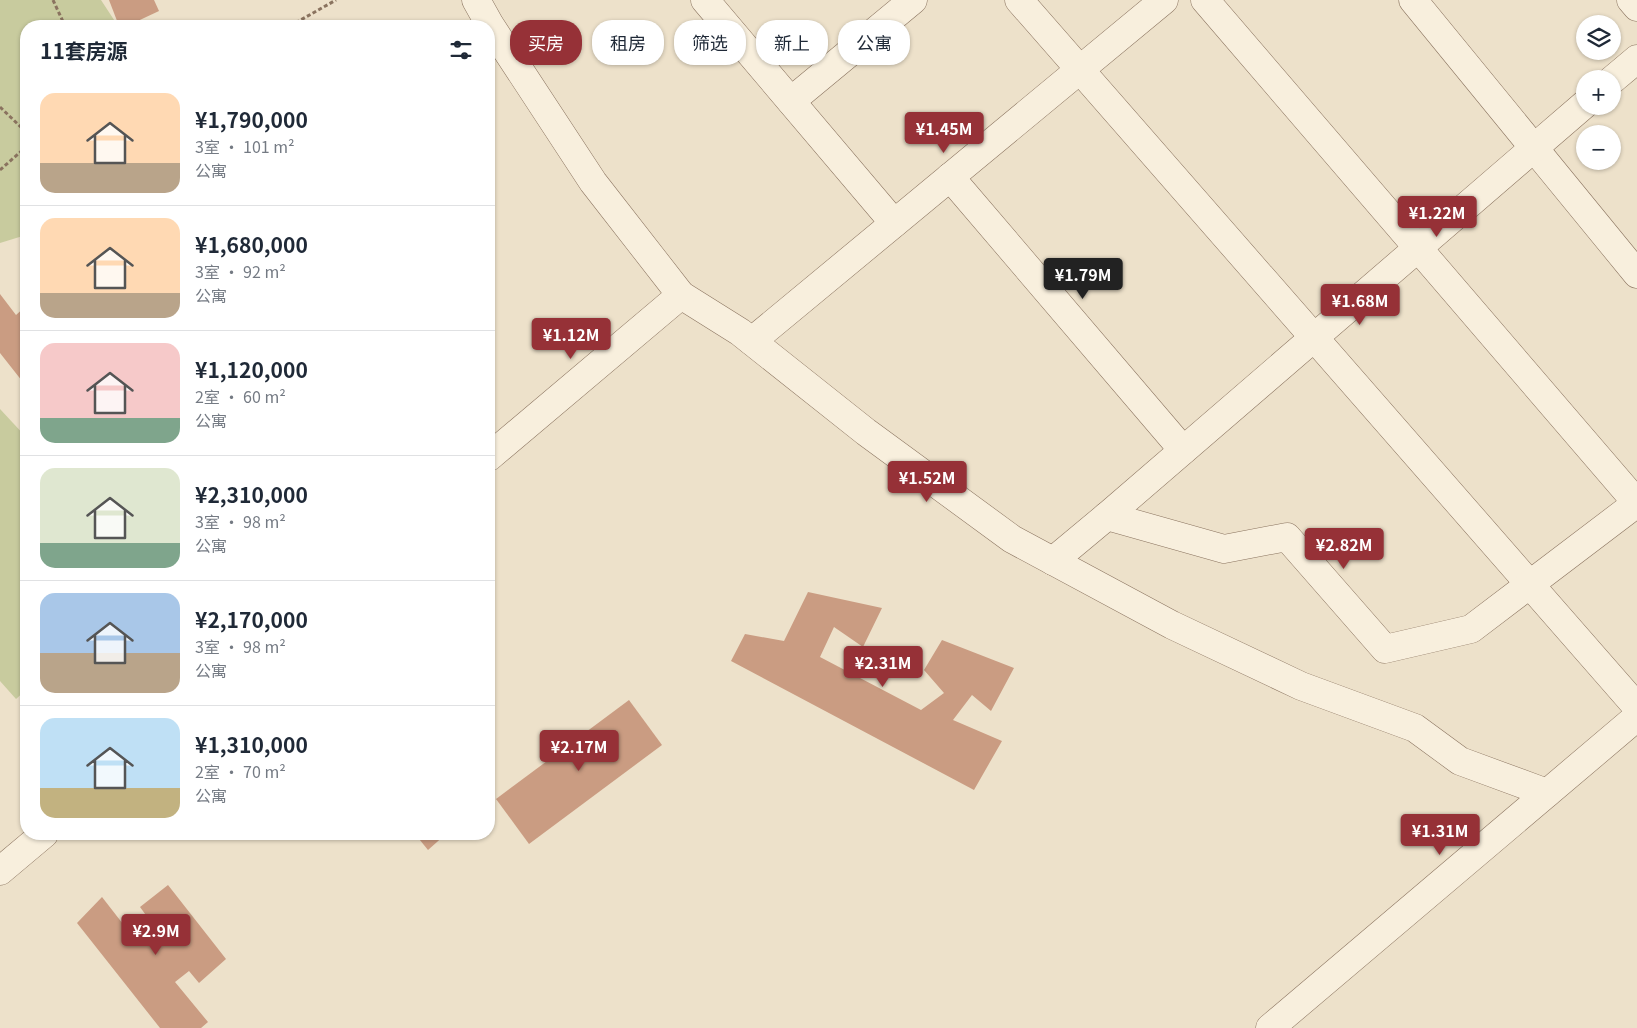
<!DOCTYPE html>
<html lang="zh">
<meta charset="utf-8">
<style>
body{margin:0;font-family:Georgia,"Noto Sans SC",serif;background:#f2f2f3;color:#1f2937;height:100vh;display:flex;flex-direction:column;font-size:19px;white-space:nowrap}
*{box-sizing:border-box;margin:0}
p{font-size:16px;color:#747a83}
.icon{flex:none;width:28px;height:28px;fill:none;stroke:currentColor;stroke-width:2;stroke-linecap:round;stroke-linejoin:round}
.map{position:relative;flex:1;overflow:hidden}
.side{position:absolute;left:20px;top:20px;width:475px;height:820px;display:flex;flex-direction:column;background:#fff;border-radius:20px;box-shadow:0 1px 4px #0004}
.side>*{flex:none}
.guide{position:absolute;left:510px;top:20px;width:475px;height:45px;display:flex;gap:10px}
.fabs{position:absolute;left:1576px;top:15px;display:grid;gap:10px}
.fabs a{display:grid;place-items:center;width:45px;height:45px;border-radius:50%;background:#fff;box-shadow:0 1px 4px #0004;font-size:25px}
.price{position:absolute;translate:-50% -42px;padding:0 11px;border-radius:5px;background:#963137;color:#fff;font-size:16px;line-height:32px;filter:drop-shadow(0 1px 2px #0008)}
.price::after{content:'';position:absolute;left:50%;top:30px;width:15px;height:11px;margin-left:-8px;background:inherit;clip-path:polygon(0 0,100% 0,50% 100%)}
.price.current{background:#222;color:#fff}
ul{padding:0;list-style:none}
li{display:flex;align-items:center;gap:15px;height:125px;padding:0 20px}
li+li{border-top:1px solid #e0e1e3}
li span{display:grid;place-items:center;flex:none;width:140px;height:100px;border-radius:15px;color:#555}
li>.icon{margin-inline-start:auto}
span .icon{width:60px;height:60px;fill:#fffc;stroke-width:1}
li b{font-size:21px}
h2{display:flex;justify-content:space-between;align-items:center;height:60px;padding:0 20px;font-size:21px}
.pill{padding:0 18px;border-radius:20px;background:#fff;box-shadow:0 1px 4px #0004;font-size:18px;line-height:45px}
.pill.current{background:#963137;color:#fff}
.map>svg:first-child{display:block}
</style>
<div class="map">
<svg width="1637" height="1028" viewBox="0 0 1637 1028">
<rect width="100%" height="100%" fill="#ede1ca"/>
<g fill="#c8cb9e">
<polygon points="0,0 101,0 118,26 26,26 26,235 0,243"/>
<polygon points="0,409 26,437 26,690 16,699 0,681"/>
</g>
<g fill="#ca9c82">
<polygon points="109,0 154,0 159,11 127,26 119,26"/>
<polygon points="0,294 16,315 26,306 26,386 0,353"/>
<polygon points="808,592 882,608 863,647 834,627 820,657 921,710 944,693 924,670 942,640 1014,668 991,711 972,695 953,720 1002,741 974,790 731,661 745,634 784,641"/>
<polygon points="629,700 662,745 529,844 496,799"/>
<polygon points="415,834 446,834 428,850"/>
<polygon points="168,885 226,959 199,983 189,971 175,982 208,1022 201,1028 160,1028 77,923 102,897 130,933 148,918 140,907"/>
</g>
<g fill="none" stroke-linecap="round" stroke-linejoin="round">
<defs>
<g id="minor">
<polyline points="476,0 490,25 593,182 681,295 740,332 866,432 1012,539 1172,625 1301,686 1415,728 1460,761 1547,793"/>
<polyline points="705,0 894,223"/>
<polyline points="1019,0 1637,707"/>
<polyline points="1205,0 1637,503"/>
<polyline points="1413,0 1637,274"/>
<polyline points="1631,0 1637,7"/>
<polyline points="1612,80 1637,59"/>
<polyline points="791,101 913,0"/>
<polyline points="950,177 1183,450"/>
<polyline points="752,341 1164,0"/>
<polyline points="489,457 681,295"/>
<polyline points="1107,516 1585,104"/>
<polyline points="1053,561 1107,516 1224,549 1287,537 1385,649 1471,629 1637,503"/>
<polyline points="0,871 44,834"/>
<polyline points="1270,1028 1637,717"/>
</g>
</defs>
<use href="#minor" stroke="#8a735f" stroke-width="29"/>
<g stroke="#8a735f" stroke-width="3" stroke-dasharray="4 2.5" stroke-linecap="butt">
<polyline points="53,0 65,26"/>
<polyline points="290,26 336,0"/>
<polyline points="0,107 26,132"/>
<polyline points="0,170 26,147"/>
</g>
<use href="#minor" stroke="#f8efdd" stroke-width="28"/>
</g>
</svg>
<div class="fabs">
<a><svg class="icon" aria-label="layers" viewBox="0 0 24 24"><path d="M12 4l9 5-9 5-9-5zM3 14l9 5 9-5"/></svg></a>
<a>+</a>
<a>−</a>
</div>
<b class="price" style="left:944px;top:154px">¥1.45M</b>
<b class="price" style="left:1437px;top:238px">¥1.22M</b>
<b class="price current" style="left:1083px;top:300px">¥1.79M</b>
<b class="price" style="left:1360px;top:326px">¥1.68M</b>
<b class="price" style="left:571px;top:360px">¥1.12M</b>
<b class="price" style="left:927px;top:503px">¥1.52M</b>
<b class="price" style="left:1344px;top:570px">¥2.82M</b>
<b class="price" style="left:883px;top:688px">¥2.31M</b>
<b class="price" style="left:579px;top:772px">¥2.17M</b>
<b class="price" style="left:1440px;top:856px">¥1.31M</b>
<b class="price" style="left:156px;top:956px">¥2.9M</b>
<div class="guide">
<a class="pill current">买房</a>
<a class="pill">租房</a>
<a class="pill">筛选</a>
<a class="pill">新上</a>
<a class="pill">公寓</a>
</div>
<section class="side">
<h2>11套房源<svg class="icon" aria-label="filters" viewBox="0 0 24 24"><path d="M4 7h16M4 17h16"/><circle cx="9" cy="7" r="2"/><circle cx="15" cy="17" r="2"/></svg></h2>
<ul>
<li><span style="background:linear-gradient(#ffd9b3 70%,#b9a48a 0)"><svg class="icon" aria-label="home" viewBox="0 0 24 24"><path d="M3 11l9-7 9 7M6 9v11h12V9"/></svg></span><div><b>¥1,790,000</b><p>3室 · 101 m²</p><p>公寓</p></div></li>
<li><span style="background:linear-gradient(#ffd9b3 75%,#b9a48a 0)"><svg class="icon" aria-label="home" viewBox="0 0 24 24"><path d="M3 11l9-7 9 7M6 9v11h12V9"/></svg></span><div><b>¥1,680,000</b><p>3室 · 92 m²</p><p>公寓</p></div></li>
<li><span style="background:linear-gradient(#f6c9c9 75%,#7fa58c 0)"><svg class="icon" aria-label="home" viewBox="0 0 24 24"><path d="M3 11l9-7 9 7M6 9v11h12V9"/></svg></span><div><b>¥1,120,000</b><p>2室 · 60 m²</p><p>公寓</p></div></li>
<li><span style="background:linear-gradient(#dfe7d0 75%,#7fa58c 0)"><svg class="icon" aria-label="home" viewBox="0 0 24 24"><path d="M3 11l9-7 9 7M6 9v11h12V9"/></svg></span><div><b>¥2,310,000</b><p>3室 · 98 m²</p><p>公寓</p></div></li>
<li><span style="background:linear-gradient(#a9c7e8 60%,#b9a48a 0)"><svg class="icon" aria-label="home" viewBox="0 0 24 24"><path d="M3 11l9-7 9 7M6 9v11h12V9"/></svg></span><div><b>¥2,170,000</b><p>3室 · 98 m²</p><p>公寓</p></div></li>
<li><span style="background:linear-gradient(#bfe0f5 70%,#c2b280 0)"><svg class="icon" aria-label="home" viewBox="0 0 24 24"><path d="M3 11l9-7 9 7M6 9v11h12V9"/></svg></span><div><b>¥1,310,000</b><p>2室 · 70 m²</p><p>公寓</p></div></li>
</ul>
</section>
</div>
